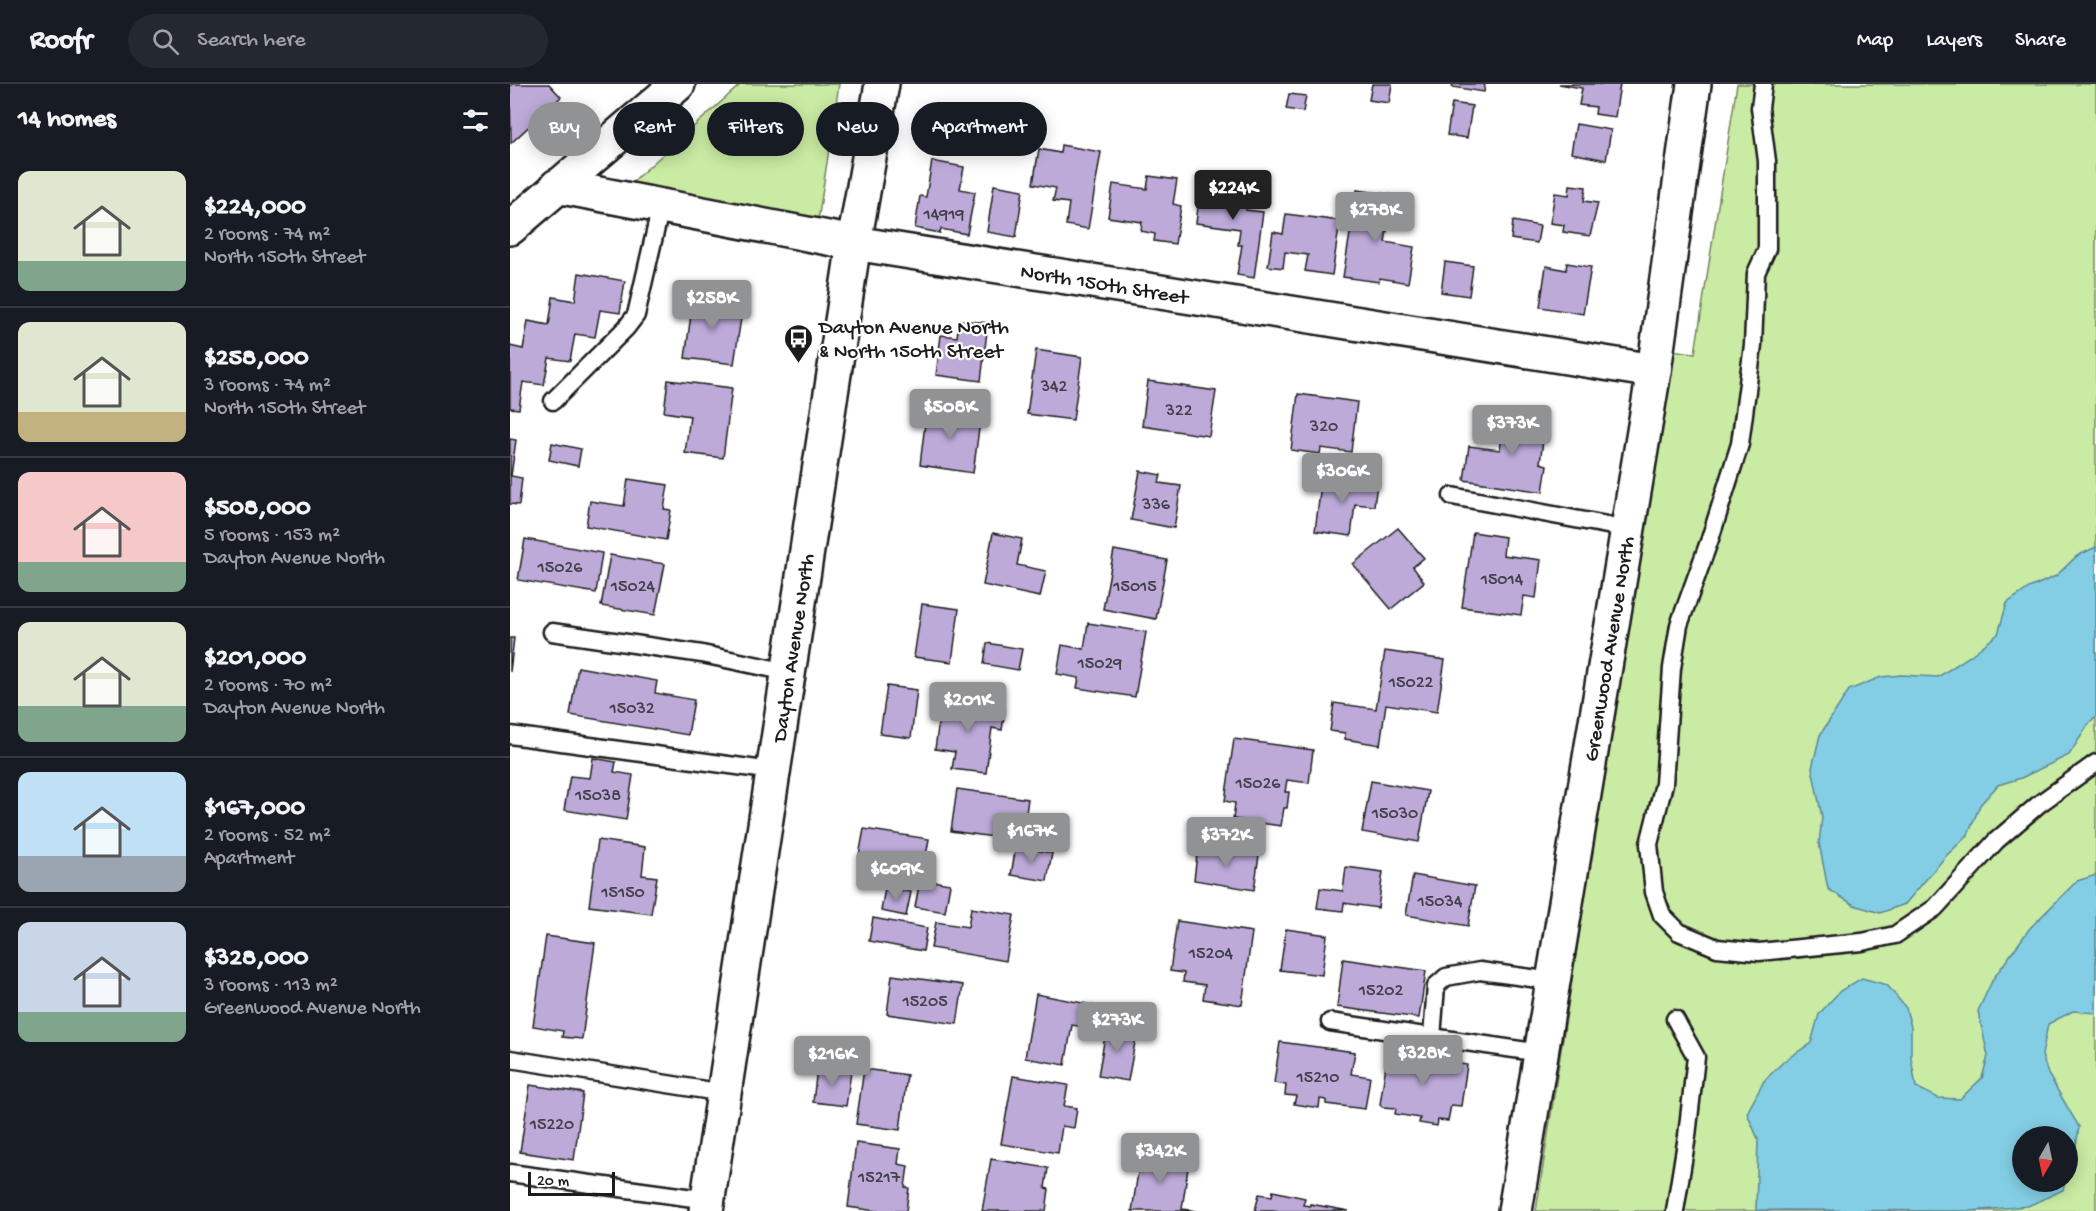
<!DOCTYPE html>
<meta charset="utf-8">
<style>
body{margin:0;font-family:"Gochi Hand",sans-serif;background:#242831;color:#f1f3f6;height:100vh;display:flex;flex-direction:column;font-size:22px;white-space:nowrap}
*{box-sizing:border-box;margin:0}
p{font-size:20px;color:#9ea1a6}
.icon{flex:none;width:33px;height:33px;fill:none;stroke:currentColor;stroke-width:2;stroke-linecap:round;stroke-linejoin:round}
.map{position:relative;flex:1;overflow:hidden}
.panel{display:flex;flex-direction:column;background:#171b24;width:510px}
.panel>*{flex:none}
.banner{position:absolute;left:18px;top:18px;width:570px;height:54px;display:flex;gap:12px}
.needle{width:39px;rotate:189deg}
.controls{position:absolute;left:1502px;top:1042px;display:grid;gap:12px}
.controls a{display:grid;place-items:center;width:66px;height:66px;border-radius:50%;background:#171b24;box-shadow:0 3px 15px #0003;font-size:30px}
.scale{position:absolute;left:18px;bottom:15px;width:87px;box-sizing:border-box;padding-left:6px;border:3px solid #1c1c1c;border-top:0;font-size:16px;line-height:21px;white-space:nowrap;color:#1c1c1c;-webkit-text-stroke:4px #fff;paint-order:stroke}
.price{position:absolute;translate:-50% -51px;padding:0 14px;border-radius:6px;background:#919294;color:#fff;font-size:20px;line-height:39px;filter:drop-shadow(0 2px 3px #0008)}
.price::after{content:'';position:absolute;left:50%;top:36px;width:18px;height:14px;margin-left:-9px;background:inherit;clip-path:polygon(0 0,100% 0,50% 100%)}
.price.current{background:#222;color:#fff}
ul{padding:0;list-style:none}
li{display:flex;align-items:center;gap:18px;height:150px;padding:0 18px}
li+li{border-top:2px solid #363941}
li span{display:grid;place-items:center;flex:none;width:168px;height:120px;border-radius:12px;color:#555}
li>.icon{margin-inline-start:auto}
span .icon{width:72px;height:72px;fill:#fffc;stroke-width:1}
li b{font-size:26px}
h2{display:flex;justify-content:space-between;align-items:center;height:72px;padding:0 18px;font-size:26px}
.tag{padding:0 21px;border-radius:27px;background:#171b24;box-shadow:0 3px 15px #0003;font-size:21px;line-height:54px}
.tag.current{background:#919294;color:#fff}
header{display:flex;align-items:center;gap:36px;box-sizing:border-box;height:84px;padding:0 30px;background:#171b24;border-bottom:2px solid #363941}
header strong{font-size:28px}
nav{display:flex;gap:33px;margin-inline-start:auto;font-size:21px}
.search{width:420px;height:54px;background:#242831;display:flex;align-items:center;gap:15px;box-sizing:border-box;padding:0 21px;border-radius:33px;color:#9ea1a6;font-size:22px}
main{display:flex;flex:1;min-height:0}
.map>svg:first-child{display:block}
</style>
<header>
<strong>Roofr</strong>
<div class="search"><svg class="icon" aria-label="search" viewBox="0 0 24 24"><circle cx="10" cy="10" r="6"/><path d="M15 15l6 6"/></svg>Search here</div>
<nav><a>Map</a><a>Layers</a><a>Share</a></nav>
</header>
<main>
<section class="panel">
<h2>14 homes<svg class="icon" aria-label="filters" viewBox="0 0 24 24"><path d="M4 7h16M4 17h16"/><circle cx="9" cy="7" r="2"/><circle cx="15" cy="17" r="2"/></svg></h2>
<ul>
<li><span style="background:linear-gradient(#dfe7d0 75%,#7fa58c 0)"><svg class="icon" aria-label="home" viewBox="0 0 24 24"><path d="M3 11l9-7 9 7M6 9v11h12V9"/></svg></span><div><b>$224,000</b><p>2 rooms · 74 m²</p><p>North 150th Street</p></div></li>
<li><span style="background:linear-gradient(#dfe7d0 75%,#c2b280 0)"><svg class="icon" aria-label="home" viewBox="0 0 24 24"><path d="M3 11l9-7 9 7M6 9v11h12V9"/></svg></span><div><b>$258,000</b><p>3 rooms · 74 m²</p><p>North 150th Street</p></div></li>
<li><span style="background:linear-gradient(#f6c9c9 75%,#7fa58c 0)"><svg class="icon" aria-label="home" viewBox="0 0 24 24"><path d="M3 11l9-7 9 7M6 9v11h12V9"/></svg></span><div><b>$508,000</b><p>5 rooms · 153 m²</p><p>Dayton Avenue North</p></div></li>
<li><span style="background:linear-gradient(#dfe7d0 70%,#7fa58c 0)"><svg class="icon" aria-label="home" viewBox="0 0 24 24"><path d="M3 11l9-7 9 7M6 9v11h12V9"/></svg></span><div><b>$201,000</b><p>2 rooms · 70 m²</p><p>Dayton Avenue North</p></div></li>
<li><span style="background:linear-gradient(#bfe0f5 70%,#9aa5b1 0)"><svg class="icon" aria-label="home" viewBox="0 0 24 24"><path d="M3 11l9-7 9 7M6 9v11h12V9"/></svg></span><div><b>$167,000</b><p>2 rooms · 52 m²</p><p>Apartment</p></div></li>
<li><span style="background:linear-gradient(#c9d6e8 75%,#7fa58c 0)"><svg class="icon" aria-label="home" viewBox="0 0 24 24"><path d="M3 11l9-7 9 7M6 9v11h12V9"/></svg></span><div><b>$328,000</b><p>3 rooms · 113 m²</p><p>Greenwood Avenue North</p></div></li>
</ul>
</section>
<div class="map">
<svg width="1586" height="1127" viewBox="0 0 1586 1127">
<rect width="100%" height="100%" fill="#fff"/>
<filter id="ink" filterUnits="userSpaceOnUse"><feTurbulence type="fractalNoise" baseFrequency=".0167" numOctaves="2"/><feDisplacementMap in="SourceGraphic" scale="12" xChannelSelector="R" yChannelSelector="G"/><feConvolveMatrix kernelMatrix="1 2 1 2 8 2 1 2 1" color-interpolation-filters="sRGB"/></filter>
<g filter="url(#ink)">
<g fill="#caeba3" stroke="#738460" stroke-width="1.5" fill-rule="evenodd">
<polygon points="231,0 329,0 308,137 120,100"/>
<path d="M1227 0H1586V1127H1026L1160 266 1185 269ZM1512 1053H1557V1098H1512Z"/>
</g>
<g fill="#84cee5" stroke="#5a8795" stroke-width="1.5">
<polygon points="1586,463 1586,633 1578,641 1559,671 1511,694 1488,701 1470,721 1458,751 1436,772 1395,820 1370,829 1344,821 1318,805 1309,759 1312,733 1302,684 1310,651 1339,606 1371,593 1391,591 1428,593 1460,572 1488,550 1497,519 1519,504 1546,492 1567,472"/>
<polygon points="1586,791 1586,929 1563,927 1538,940 1532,971 1538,990 1569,1043 1565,1069 1557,1093 1557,1053 1512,1053 1512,1098 1555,1098 1553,1106 1518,1122 1461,1127 1246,1126 1248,1055 1237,1029 1254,997 1274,977 1301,959 1309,930 1330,907 1352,894 1377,901 1396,924 1401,943 1401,974 1406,1003 1428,1014 1450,1015 1472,994 1478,972 1468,927 1483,895 1520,844 1567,797"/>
</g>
<g fill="#bdaad9" stroke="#1c1c1c" stroke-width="1.5">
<polygon points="2,0 39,0 51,13 1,59 0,2"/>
<polygon points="862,0 882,0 879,19 859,16"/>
<polygon points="943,0 975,0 974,8 942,3"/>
<polygon points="1049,0 1110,0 1105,33 1085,30 1086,23 1069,21 1072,4"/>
<polygon points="779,10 796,12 793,28 776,25"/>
<polygon points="942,19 962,22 957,54 937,51"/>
<polygon points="1066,40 1101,46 1096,76 1061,69"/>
<polygon points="551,61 591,68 578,145 556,141 559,119 543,117 546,104 523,100 529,65 550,69"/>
<polygon points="422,77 454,83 450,105 465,108 457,150 431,145 430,149 405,144 410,112 416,113"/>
<polygon points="639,92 667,96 663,120 671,122 665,160 644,157 645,150 631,147 632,138 598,133 603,100 637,105"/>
<polygon points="691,100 739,107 736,126 753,128 744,194 727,191 732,161 728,161 730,145 686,139"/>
<polygon points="484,101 513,106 506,153 477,148"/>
<polygon points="1060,101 1076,103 1074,117 1088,119 1080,152 1053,148 1054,141 1040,139 1045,109 1059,111"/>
<polygon points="847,106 883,111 875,158 904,163 898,199 870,194 869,198 833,193"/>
<polygon points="776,130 830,137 822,191 795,187 798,171 775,168 773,184 758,182 763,148 773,150"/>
<polygon points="1003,137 1030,142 1027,159 1001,155"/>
<polygon points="935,178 963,182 959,212 931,208"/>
<polygon points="1057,179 1081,183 1073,230 1030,223 1036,182 1056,186"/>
<polygon points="69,189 115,197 110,229 90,226 85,253 65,250 60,277 39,274 34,301 13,298 9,325 0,324 0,262 13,265 18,237 39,241 43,213 65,217"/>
<polygon points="184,209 217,214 214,232 231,234 224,280 175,274"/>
<polygon points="449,236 478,239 471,297 426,291 431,251 447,253"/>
<polygon points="526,266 572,273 563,336 517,330"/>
<polygon points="158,296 222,304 213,374 175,369 180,332 154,328"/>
<polygon points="638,297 706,307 699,352 632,342"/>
<polygon points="788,310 847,318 841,368 811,364 810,370 781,366"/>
<polygon points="417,323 471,330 463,389 410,381"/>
<polygon points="995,328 1036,334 1030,379 1037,381 1033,408 954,396 959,362 990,366"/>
<polygon points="0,355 6,356 1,392 12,394 9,421 0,420"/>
<polygon points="42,359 71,365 68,382 39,376"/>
<polygon points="630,387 651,391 649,399 671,402 664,444 621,436"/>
<polygon points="812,393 867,400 864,422 845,420 841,452 805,447"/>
<polygon points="118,395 158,401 154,425 161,426 156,456 76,442 80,417 114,422"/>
<polygon points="888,444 914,474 903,483 914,498 881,525 843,480"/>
<polygon points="963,448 995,453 993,471 1031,476 1026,514 1014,512 1011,531 952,523"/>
<polygon points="483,449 512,455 507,481 536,487 530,513 473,501"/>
<polygon points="15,455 92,469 86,509 8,496"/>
<polygon points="604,466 657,476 646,535 593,525"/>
<polygon points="100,471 155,480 145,531 91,522"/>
<polygon points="412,520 449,525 442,578 404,573"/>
<polygon points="578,539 636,548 625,613 567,604 569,594 547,590 552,561 574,565"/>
<polygon points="0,554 4,554 0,588"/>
<polygon points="477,559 512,565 508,586 474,580"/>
<polygon points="875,567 935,576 927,628 876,620 870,661 835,655 835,649 820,647 824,619 866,625"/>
<polygon points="68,583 147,597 145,609 184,616 178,651 60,631"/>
<polygon points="377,602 407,606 401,654 370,650"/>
<polygon points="432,615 495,625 492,646 482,644 476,689 442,685 445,668 425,665"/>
<polygon points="724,655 803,666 799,699 777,696 775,708 779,708 777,724 774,724 771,742 723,735 725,719 715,717"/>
<polygon points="83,674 106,678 104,688 123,691 116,736 54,726 60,692 80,694"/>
<polygon points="861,697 918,707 909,758 852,748"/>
<polygon points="447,705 518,715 512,757 441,747"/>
<polygon points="354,745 419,755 414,783 349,772"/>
<polygon points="88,756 135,763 132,791 147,793 141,830 79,822"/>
<polygon points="506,762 542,769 537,797 501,791"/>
<polygon points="688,762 749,771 744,806 684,796"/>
<polygon points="836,783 873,788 868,824 834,819 833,827 807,824 810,804 833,807"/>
<polygon points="903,791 965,802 958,842 896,831"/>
<polygon points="410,795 440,800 435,828 405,823"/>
<polygon points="375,804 401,808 396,832 371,827"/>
<polygon points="461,824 504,831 496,877 421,864 426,838 458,843"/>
<polygon points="363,834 417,844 413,867 359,857"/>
<polygon points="667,837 742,848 732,921 693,915 695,901 673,898 674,889 660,887"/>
<polygon points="776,845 817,851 812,891 770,886"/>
<polygon points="36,852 85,859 72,955 52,953 53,947 23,942"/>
<polygon points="833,875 916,887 909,934 827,923"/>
<polygon points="382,891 453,901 447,940 377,930"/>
<polygon points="526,910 583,921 579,944 562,941 555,981 515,974"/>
<polygon points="597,941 627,947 618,997 588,992"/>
<polygon points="770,958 845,968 841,990 860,993 855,1025 816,1020 816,1016 810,1015 809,1024 784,1020 786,1012 775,1011 776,1001 764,999"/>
<polygon points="904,963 928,966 926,976 957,981 951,1022 941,1021 938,1037 928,1036 927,1042 909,1039 910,1034 885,1030 886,1024 872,1023 870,1020 878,968 903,972"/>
<polygon points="307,984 341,988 336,1022 303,1018"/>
<polygon points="354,985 397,991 390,1046 346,1040"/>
<polygon points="503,992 558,1001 554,1022 567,1024 564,1044 552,1042 548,1069 491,1060"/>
<polygon points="20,1001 73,1009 64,1076 10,1068"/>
<polygon points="346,1059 390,1065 388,1080 398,1082 395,1103 399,1104 396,1127 366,1127 338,1123"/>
<polygon points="631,1069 675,1076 674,1083 678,1084 672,1125 687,1127 622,1127"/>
<polygon points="481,1075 538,1084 535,1104 539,1105 536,1127 472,1127"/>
<polygon points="763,1107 795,1114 793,1121 800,1122 800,1120 839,1127 745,1127 749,1110 762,1112"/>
</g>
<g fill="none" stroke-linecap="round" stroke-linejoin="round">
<defs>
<g id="lane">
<polyline points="1253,0 1250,24 1257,77 1257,165 1246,189 1243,261 1230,360 1200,455 1169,541 1162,584 1154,700 1139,760 1144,808 1152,831 1169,848 1207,864 1249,868 1352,858 1385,851 1425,824 1486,757 1529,720 1586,679"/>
<polyline points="43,317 116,244 126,231 151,122"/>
<polyline points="942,412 1118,445"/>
<polyline points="42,548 192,570 278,588"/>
<polyline points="0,651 263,687"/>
<polyline points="820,938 1031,969"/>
<polyline points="922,953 926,902 936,893 970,887 1043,897"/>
<polyline points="0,975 214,1009"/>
<polyline points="0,1089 198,1116"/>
<polyline points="1165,1127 1177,1052 1186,973 1165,935"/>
</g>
<g id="street">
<path id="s1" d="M47 102 344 159 1144 287"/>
</g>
<g id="secondary">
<polyline points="0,144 168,0"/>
<path id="s2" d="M196 1127 344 159 372 0"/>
<path id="s3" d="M1005 1127 1144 287 1184 0"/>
</g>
</defs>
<use href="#lane" stroke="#1c1c1c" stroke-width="21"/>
<use href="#street" stroke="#1c1c1c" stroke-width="38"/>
<use href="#secondary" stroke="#1c1c1c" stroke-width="38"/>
<use href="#lane" stroke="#fff" stroke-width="16"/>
<use href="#street" stroke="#fff" stroke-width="33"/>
<use href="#secondary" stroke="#fff" stroke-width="33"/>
</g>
</g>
<defs>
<symbol id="bus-pin" viewBox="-11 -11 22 30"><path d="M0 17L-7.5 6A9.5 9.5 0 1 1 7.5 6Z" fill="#1c1c1c" stroke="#fff"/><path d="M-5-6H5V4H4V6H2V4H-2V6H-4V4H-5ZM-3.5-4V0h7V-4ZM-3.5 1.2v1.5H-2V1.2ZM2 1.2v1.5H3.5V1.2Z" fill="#fff"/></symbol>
</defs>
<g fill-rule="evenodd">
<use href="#bus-pin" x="272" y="238" width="33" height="45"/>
</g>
<g text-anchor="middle" stroke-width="4.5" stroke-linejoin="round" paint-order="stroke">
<g font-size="18" fill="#44404b">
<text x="434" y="135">14919</text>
<text x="544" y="307">342</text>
<text x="669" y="331">322</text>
<text x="814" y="347">320</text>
<text x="646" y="425">336</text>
<text x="50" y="488">15026</text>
<text x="992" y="500">15014</text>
<text x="123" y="507">15024</text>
<text x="625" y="507">15015</text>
<text x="590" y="584">15029</text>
<text x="901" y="603">15022</text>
<text x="122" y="629">15032</text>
<text x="748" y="704">15026</text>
<text x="88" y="716">15038</text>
<text x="885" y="734">15030</text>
<text x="113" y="813">15150</text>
<text x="930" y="822">15034</text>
<text x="701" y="874">15204</text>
<text x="871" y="911">15202</text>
<text x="415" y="922">15205</text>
<text x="808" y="998">15210</text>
<text x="42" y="1045">15220</text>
<text x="369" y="1098">15217</text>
</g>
<g font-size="21" fill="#1c1c1c" stroke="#fff">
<text dy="7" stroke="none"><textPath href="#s1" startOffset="556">North 150th Street</textPath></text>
<text dy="7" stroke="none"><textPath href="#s2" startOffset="570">Dayton Avenue North</textPath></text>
<text dy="7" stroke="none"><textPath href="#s3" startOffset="570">Greenwood Avenue North</textPath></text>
</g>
<g font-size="21" fill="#1c1c1c" stroke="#fff" text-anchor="start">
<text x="309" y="249">Dayton Avenue North<tspan x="309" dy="24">&amp; North 150th Street</tspan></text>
</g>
</g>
</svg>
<div class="controls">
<a><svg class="needle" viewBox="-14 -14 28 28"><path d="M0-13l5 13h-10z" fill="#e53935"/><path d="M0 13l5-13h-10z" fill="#9ea1a6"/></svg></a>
</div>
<div class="scale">20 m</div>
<b class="price current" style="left:723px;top:137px">$224K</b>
<b class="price" style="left:865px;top:159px">$278K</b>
<b class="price" style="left:202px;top:247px">$258K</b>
<b class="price" style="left:440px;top:356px">$508K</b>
<b class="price" style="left:1002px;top:372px">$373K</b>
<b class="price" style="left:832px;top:420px">$306K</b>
<b class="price" style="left:458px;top:649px">$201K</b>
<b class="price" style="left:521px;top:780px">$167K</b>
<b class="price" style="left:716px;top:784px">$372K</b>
<b class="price" style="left:386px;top:818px">$609K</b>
<b class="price" style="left:607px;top:969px">$273K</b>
<b class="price" style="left:913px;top:1002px">$328K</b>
<b class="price" style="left:322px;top:1003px">$216K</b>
<b class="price" style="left:650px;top:1100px">$342K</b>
<div class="banner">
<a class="tag current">Buy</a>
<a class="tag">Rent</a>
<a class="tag">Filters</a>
<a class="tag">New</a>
<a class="tag">Apartment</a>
</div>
</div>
</main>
